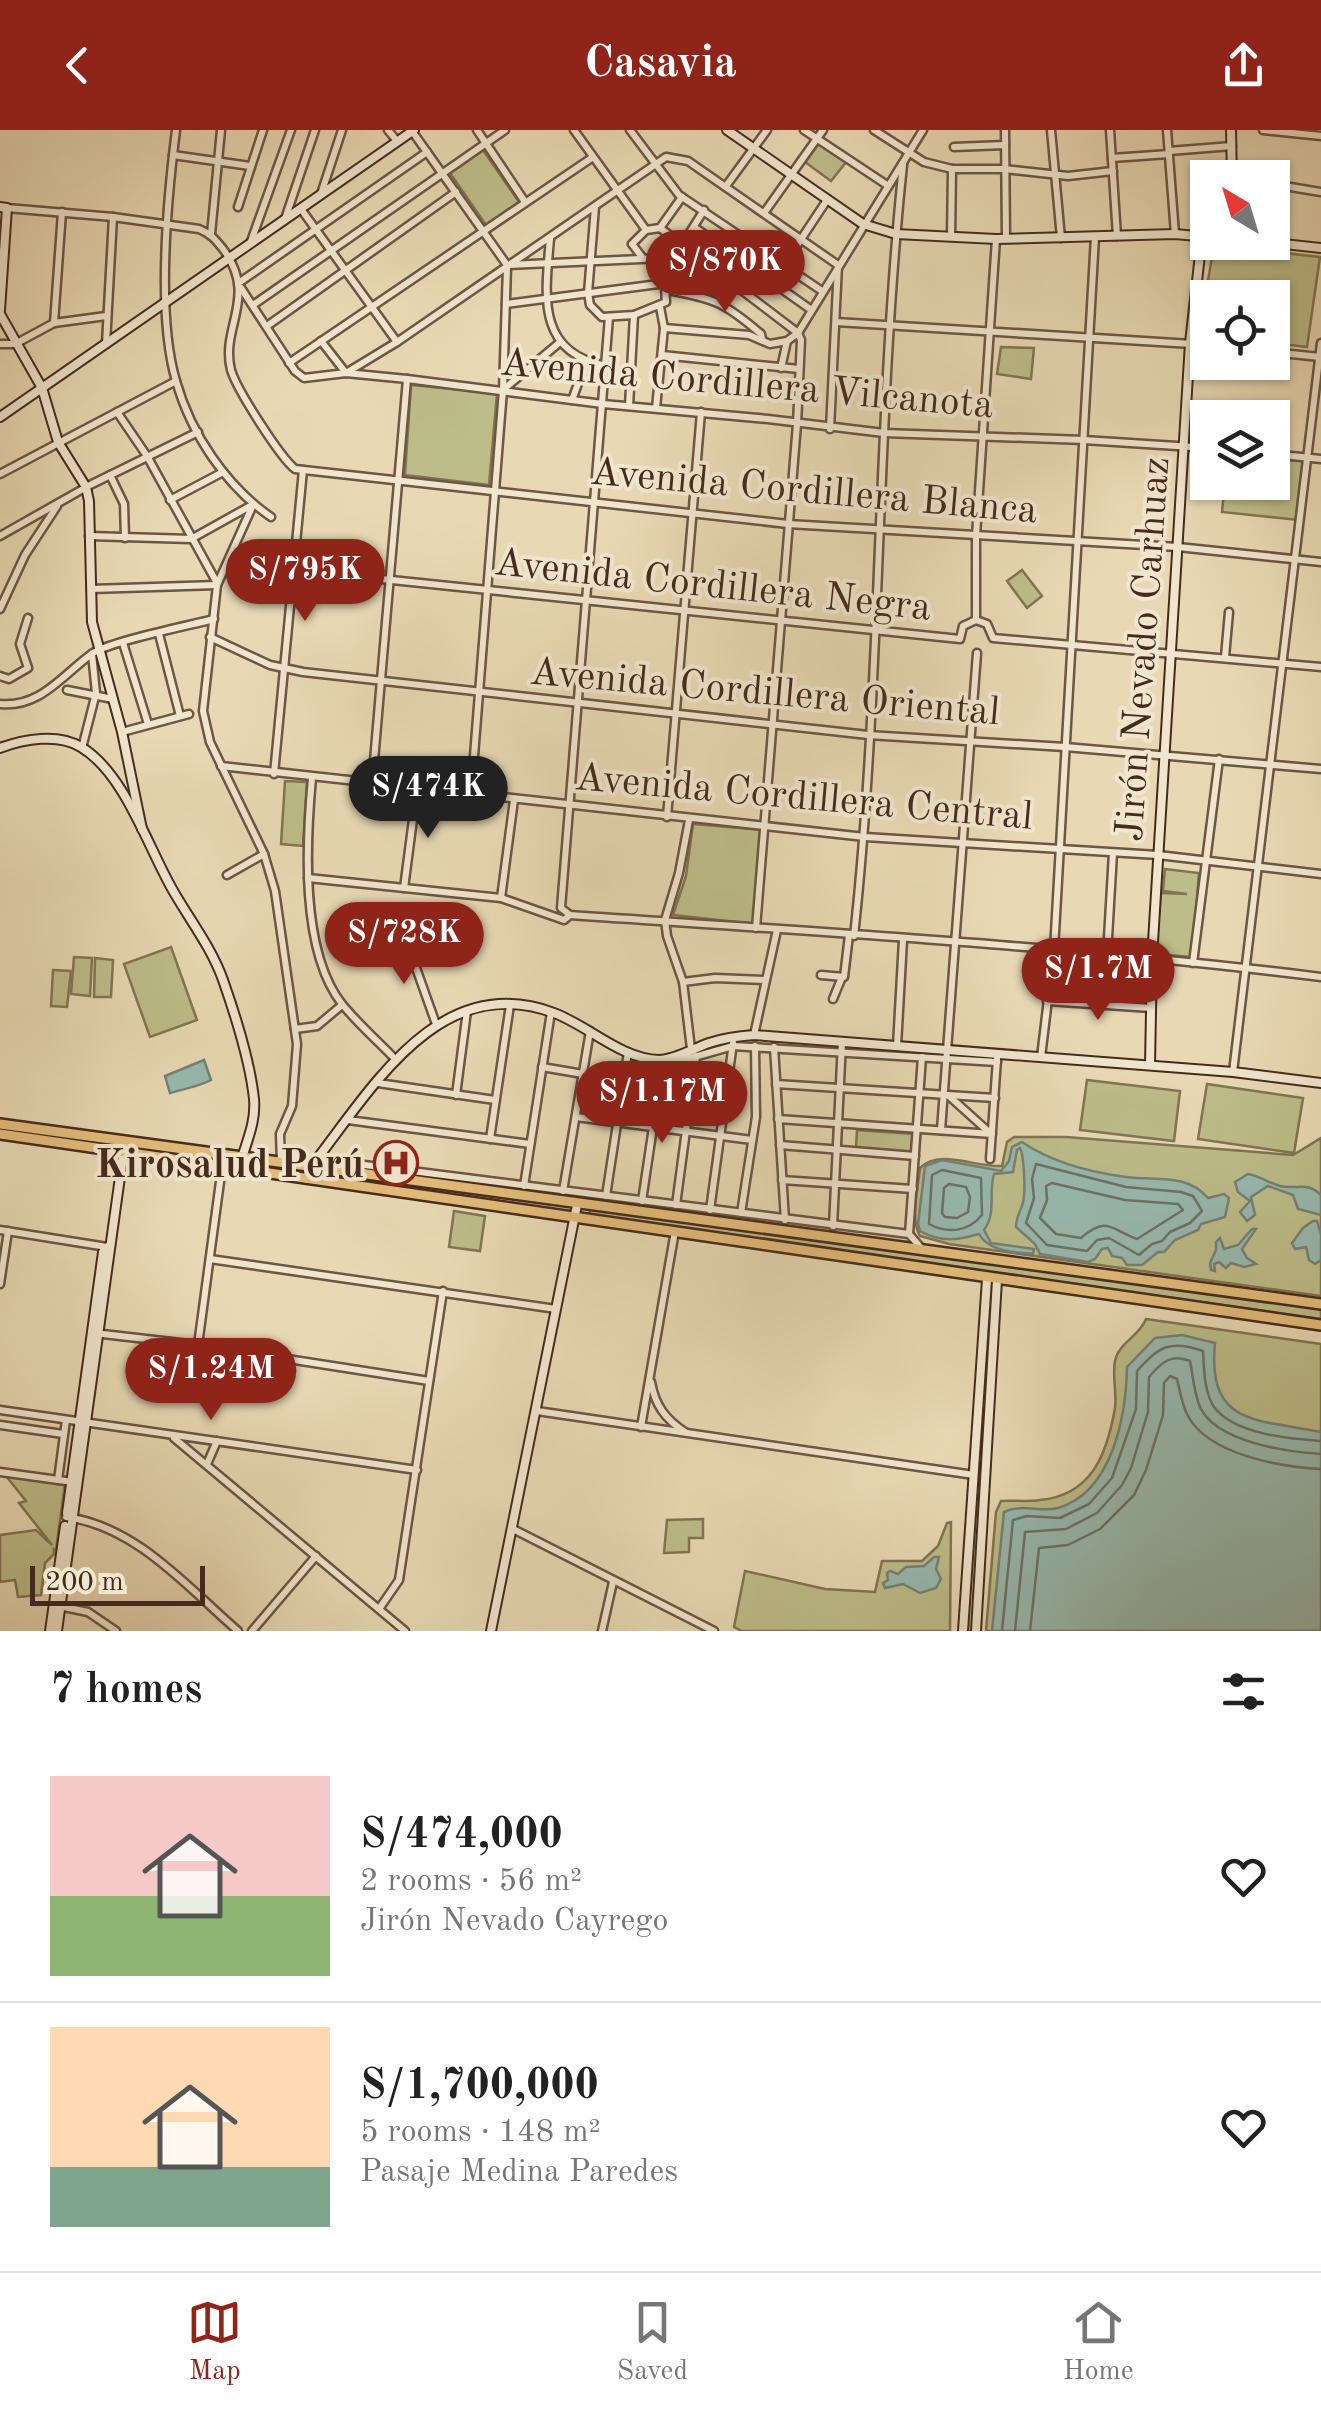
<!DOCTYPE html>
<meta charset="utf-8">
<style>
body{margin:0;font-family:"Old Standard TT",serif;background:#f6f6f6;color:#222;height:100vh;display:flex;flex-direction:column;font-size:38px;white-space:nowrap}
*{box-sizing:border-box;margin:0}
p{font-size:32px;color:#767676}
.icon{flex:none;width:55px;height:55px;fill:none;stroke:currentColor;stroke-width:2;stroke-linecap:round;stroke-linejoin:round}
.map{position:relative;height:1501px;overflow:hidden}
.details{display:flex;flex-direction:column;background:#fff;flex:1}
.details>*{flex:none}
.needle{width:65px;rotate:322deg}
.controls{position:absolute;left:1190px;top:30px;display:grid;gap:20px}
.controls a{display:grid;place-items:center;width:100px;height:100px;border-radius:0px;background:#fff;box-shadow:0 2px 8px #0004;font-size:50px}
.scale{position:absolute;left:30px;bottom:25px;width:175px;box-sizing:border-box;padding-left:10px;border:5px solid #462b1d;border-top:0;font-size:28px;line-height:35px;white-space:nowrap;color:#462b1d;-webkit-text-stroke:8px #f0e6ce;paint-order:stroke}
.price{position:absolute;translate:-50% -85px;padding:0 22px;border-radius:35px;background:#8f2418;color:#fff;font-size:32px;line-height:65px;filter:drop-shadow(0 2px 5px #0008)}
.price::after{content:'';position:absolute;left:50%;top:60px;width:30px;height:22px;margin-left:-15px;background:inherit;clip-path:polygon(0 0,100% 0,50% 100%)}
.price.on{background:#222;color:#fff}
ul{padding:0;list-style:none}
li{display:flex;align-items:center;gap:30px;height:250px;padding:0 50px}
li+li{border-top:2px solid #e0e0e0}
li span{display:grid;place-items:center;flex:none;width:280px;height:200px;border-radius:0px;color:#555}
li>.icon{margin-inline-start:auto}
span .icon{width:120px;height:120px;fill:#fffc;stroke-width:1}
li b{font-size:42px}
h2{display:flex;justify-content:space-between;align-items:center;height:120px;padding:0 50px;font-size:42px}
header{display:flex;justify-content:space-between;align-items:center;height:130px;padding:0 50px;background:#8f2418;color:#fff;font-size:45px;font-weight:600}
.menu{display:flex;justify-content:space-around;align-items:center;height:140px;border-top:2px solid #e0e0e0;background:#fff;font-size:28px;color:#767676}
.menu a{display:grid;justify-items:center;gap:5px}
.menu .on{color:#8f2418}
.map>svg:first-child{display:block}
</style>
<header><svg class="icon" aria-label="back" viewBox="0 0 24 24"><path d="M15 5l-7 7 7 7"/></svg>Casavia<svg class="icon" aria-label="share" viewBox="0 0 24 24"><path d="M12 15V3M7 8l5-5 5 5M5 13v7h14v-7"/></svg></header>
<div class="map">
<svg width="1321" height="1501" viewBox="0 0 1321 1501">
<rect width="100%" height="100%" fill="#e8d9b4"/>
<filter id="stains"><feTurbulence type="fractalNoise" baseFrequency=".002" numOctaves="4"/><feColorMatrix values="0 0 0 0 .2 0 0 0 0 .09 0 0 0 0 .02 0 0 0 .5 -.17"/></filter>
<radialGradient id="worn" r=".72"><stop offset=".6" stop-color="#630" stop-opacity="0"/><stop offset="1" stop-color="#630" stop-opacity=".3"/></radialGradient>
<g fill="#bdbd89" stroke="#827453" stroke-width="2.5">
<polygon points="820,12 847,31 831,51 805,32"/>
<polygon points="483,20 519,72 486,95 450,43"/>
<polygon points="1214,115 1320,127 1307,217 1273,213 1272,168 1208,168 1207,205 1199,204"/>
<polygon points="1001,217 1034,218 1031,249 997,244"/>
<polygon points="411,255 497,263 489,355 405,345"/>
<polygon points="1273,329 1304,331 1298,390 1222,382 1225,353 1272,352"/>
<polygon points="1022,440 1042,466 1027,478 1007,451"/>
<polygon points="285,651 307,652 303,716 281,714"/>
<polygon points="693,694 764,700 755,794 673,785 686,746"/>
<polygon points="1165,739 1199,743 1192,827 1156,824 1161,763 1187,764 1163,761"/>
<polygon points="171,817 197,890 150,907 124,834"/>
<polygon points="74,827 92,828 90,866 71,864"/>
<polygon points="95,828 113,830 111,867 94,867"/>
<polygon points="53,840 71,841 67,877 51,876"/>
<polygon points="1087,950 1180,961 1174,1011 1080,1000"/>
<polygon points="1207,954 1303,968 1294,1023 1198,1009"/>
<polygon points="857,1000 913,1004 912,1022 856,1018"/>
<path d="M1014 1007H1066L1293 1025 1321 1008V1166L949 1114 920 1106C910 1089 918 1058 920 1038 940 1018 976 1038 1002 1036L1007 1012Z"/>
<polygon points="590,1079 1321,1179 1321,1189 589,1085"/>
<polygon points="454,1081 485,1086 480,1121 449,1117"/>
<path d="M1146 1189 1321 1214V1501H986L996 1382 1001 1371C1014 1370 1027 1372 1040 1370 1092 1365 1107 1324 1115 1278 1117 1263 1112 1246 1115 1231 1119 1212 1139 1207 1146 1189Z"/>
<polygon points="978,1342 982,1342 972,1501 966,1501"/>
<polygon points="6,1346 65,1354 56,1420 54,1419 54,1424 45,1433 41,1465 18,1467 15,1450 0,1452 0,1405 36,1400 52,1415 19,1373 26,1371"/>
<polygon points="703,1389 703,1408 689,1408 689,1422 664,1423 667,1390"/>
<polygon points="951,1392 950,1501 742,1501 734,1497 745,1441 825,1459 875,1462 882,1431 922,1431 938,1416 947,1393"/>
</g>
<g fill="#97bab0" stroke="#778175" stroke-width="2.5">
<path d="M204 930 211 950C198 957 183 959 170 963L165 946Z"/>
<path d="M1022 1012C1051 1032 1089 1042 1126 1047 1157 1051 1186 1043 1208 1068L1224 1064 1229 1068 1225 1087 1201 1094 1198 1100 1175 1110 1164 1122H1158L1142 1135H1127L1122 1128 1112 1126 1108 1118 1102 1119 1095 1129 1088 1132 1040 1124 1035 1114 1016 1097C1016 1084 1024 1077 1024 1066 1025 1055 1024 1025 1020 1018L1017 1020 1013 1042 994 1044C988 1064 997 1082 984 1100L991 1113 1034 1119 1033 1124C1014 1122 989 1122 979 1104 958 1110 941 1113 920 1101L918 1094 925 1036 942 1030 1001 1041 1009 1031 1012 1017Z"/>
<path d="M1248 1044C1260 1046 1269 1053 1280 1056 1297 1060 1307 1051 1321 1065V1085L1298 1079 1293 1065 1268 1056 1251 1067 1255 1085 1247 1091 1240 1082 1250 1071 1238 1062 1235 1052Z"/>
<polygon points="1313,1091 1317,1091 1321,1104 1321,1130 1315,1134 1309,1130 1306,1117 1295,1119 1292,1113 1303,1098"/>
<polygon points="1252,1099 1256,1099 1242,1119 1247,1128 1256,1134 1244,1137 1231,1133 1226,1138 1219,1132 1214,1134 1215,1141 1211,1140 1210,1133 1216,1120 1216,1112 1220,1108 1224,1119 1238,1115"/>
<path d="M1182 1205 1215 1213C1207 1297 1258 1289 1321 1302V1501H992L1004 1382C1023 1373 1040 1383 1058 1378 1113 1362 1126 1285 1127 1237L1155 1208Z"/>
<polygon points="934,1427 939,1427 936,1439 941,1449 936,1458 920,1463 903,1454 885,1458 883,1453 888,1450 887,1443 890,1441 898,1444 906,1437 924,1436"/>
</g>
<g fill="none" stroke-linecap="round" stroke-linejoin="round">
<g stroke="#6e7266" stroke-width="2.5">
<polygon points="1036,1034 1126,1057 1181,1062 1193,1066 1202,1081 1190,1093 1170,1102 1162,1111 1152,1114 1139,1125 1109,1108 1097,1110 1087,1121 1047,1115 1026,1093 1034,1068 1032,1049"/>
<path d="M942 1040 981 1048 982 1085C968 1102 948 1104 929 1094L932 1045Z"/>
<path d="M1052 1053 1125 1070 1178 1074 1183 1080 1137 1109C1111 1100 1108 1085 1081 1108L1056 1104 1040 1088 1047 1070 1046 1056Z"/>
<polygon points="949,1054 966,1057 970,1067 968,1082 957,1088 945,1087 942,1083 944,1058"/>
<path d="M1002 1501 1013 1390 1027 1386 1060 1388 1089 1374 1112 1348 1136 1279 1137 1241C1159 1217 1169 1209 1203 1221 1204 1238 1204 1262 1214 1277 1234 1304 1290 1309 1321 1311"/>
<path d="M1015 1501 1025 1402 1066 1399 1097 1383 1122 1355 1131 1338 1148 1282 1149 1247C1161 1233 1171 1223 1190 1231 1193 1246 1194 1263 1200 1277 1216 1312 1287 1322 1321 1324"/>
<path d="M1030 1501 1039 1418 1068 1415 1100 1399 1134 1365 1146 1340 1163 1285 1164 1253 1170 1246 1177 1249C1180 1261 1182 1275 1188 1286 1209 1325 1281 1337 1321 1339"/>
</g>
<defs>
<g id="street">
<path d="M176 0C167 71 156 183 176 251 191 304 226 356 271 387"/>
<polyline points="388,0 397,11"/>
<polyline points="477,0 525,72"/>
<polyline points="574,0 646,100"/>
<polyline points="630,0 679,65 822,161"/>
<polyline points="804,0 887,55"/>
<polyline points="874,0 924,32 952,39 1004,39 1068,46 1113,41"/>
<polyline points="1005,0 1006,109"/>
<polyline points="1051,0 1061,108"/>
<polyline points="1110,0 1117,106"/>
<polyline points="1167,0 1175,104"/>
<polyline points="1263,0 1321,6"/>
<polyline points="412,1 507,135"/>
<polyline points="954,17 1005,15"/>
<polyline points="1169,21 1232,16"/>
<polyline points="173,25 250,36"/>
<polyline points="1112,28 1169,24"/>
<polyline points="1272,54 1321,62"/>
<polyline points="726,56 767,0"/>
<polyline points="321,64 342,0"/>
<polyline points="238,77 263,0"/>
<polyline points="595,77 588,163 590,175 602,187 634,185 666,172 663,128 670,107"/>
<path d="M7 78 113 87 199 99C211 104 215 109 223 119 259 167 220 197 231 240 237 260 280 327 295 339L788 394 1178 417 1321 432"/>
<polyline points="301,79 397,212"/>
<polyline points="764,83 823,0"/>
<polyline points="285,89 315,0"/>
<polyline points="694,97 810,179"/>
<polyline points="660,98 798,203"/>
<polyline points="211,104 221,0"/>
<polyline points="951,107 952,39"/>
<path d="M550 109C545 166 536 223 607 236"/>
<polyline points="250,114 291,0"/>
<polyline points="682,115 704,80"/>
<polyline points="642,127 632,114 646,100 660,98 682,67"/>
<polyline points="508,135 663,128"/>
<polyline points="784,135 827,70"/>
<polyline points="240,152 427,22"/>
<polyline points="241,158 295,241 304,248 346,243 407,249 603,274 768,289 884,303 1084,310 1208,318"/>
<path d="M667 160C714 168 725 173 761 204L762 209"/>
<polyline points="506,174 666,153"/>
<polyline points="253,175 505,0"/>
<path d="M609 187 561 778 570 785C821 802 1072 816 1321 847"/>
<polyline points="836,192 1208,215"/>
<polyline points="54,193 62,82"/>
<polyline points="267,196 456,62"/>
<polyline points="664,198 749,205 770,214 787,211 798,203 923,0"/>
<polyline points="321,211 346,243 397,212 666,27 688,31 838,135 830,299"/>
<polyline points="0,214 15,214 54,193 106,186"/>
<polyline points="106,214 113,87"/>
<polyline points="1272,222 1320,227"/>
<polyline points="662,225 799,239"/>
<polyline points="289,233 593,27"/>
<polyline points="781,238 787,211"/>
<polyline points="504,259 559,213"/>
<polyline points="572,270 586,232"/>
<polyline points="629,276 634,185"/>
<polyline points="656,278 664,198 660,177"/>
<polyline points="117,282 147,326 217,453"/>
<polyline points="1272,324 1321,329"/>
<polyline points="0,344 176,251"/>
<polyline points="110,345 124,374 125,408"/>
<polyline points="170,370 223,342"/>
<polyline points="253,375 217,455 203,581 210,612 264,724 275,761 297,914 292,976 280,1004 281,1032"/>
<polyline points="0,406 90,355 198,302"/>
<polyline points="89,406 191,409 252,375"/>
<polyline points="256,436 960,509 963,496 976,490"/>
<polyline points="91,459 217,455"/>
<polyline points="0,479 25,425 57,376"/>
<polyline points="976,490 976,406 996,109"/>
<polyline points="976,490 987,494 993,508 1321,537"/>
<polyline points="159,504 180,586"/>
<polyline points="210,507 270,535 303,542 868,605 1065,617 1321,639"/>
<polyline points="123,513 148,594"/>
<polyline points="1225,527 1229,482"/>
<polyline points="0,546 9,549 28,538 20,514 28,488"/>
<polyline points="67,560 113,569"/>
<path d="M0 574C41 578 63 544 93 523 112 511 187 496 214 489"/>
<polyline points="122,602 189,584"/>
<polyline points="82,618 96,563 92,524"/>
<polyline points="221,636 865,707 1158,725 1321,744"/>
<polyline points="274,644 303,340"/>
<path d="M312 648C306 712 300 821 342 874 358 894 379 912 396 930"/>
<polyline points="372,654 407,249"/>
<polyline points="471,664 503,260 507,137"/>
<polyline points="667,687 701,282"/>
<polyline points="689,690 679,743 665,790 667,806 683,852 691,919"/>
<polyline points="227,745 264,724"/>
<polyline points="308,748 501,768 564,790 570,785"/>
<polyline points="404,758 417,659"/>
<polyline points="501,768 514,670"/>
<polyline points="756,798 797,294 801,210 798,203"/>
<path d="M854 806C882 550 876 291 903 35"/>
<polyline points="405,807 436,894"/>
<polyline points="1107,825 1113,723"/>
<polyline points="1193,833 1219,629"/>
<polyline points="821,845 844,847 849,805"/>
<polyline points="683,852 715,848 764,850"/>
<polyline points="833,869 842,847"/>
<polyline points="1047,871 1151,878"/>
<polyline points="295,899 317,896 342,875"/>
<polyline points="754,905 777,800"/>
<polyline points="897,916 903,810"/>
<polyline points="774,917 785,1090"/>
<polyline points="1041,927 1054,820 1095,107"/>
<polyline points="542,937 583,944"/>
<polyline points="1233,942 1321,213"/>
<polyline points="378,953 495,970"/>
<polyline points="776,954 995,968"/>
<polyline points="456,965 467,881"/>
<polyline points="949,966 990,1003"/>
<polyline points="576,987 752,1010"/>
<polyline points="778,989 992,1004"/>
<polyline points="348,990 530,1014"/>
<polyline points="941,1000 977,523"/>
<polyline points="490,1009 510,875"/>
<polyline points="780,1015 915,1026"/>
<polyline points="317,1029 909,1104 921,1118"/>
<polyline points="990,1029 997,929"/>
<polyline points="782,1050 913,1059"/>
<polyline points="524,1056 551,882"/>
<polyline points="563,1061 590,901"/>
<polyline points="606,1066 628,922"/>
<polyline points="642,1071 663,930 680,931 733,916 997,932"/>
<polyline points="676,1075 696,926"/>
<polyline points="710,1080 733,913"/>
<polyline points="741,1083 756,987 755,916"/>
<polyline points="833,1096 842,912"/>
<polyline points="0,1100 107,1117"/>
<polyline points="909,1104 922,927"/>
<polyline points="210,1129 556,1179"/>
<polyline points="0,1154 8,1101"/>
<polyline points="94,1203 198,1215 429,1251"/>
<polyline points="198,1215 222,1037"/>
<path d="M651 1252C655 1275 665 1289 685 1302"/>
<polyline points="0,1280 417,1340"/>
<polyline points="537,1281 974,1345"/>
<polyline points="0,1295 63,1304"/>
<polyline points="641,1297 675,1101"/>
<polyline points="174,1308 405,1501"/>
<polyline points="207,1334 217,1311"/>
<polyline points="0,1342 73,1352"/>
<polyline points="58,1350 66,1290"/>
<path d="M66 1387C136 1396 187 1457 238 1501"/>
<polyline points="513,1399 714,1501"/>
<polyline points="59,1476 88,1482 116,1501"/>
<polyline points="379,1479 399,1450 443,1161"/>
<polyline points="252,1501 316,1426"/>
<polyline points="602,1501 613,1452"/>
</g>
<g id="secondary">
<polyline points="727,0 863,94 896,104 996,109 1175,104 1208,107"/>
<polyline points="1231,0 1232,48"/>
<polyline points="0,77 7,78 0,180"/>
<polyline points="1266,112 1321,118"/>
<polyline points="0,184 42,258 58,312 86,357 89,371 92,492 122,602 142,699"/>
<polyline points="0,287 414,0"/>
<path d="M0 618C24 609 58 603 81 617 126 644 149 721 175 764 192 793 212 819 223 850 236 887 250 930 254 969 256 990 248 1008 242 1028"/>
<polyline points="1150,935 1152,828 1190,213 1202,107"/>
<path d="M307 1049 310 1038C370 962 438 839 554 883 589 896 621 929 659 930 675 930 694 918 709 913 724 908 739 906 754 905L1233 942 1321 953"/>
<polyline points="67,1383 103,1122 108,1117"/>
<polyline points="50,1501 65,1396"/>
<polyline points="57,1501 125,1011"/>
<polyline points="491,1501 577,1075"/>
<polyline points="963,1501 987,1149"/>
<polyline points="976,1501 997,1150"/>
</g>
<g id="primary">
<polyline points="0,994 1321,1174"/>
<polyline points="0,1004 1321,1195"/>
</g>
</defs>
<use href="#street" stroke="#6e5643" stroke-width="11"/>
<use href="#secondary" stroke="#462b1d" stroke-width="12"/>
<use href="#primary" stroke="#462b1d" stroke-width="14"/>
<use href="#street" stroke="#f0e6ce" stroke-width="6"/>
<use href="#secondary" stroke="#f0e6ce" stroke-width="8"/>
<use href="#primary" stroke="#e4bc7a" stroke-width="9"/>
</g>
<defs>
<symbol id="hospital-ring" viewBox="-11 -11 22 22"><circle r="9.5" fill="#f0e6ce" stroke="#8f2418" stroke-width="1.5"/><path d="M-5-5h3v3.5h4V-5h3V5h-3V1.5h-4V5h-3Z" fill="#8f2418"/></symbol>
</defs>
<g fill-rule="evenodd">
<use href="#hospital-ring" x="371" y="1008" width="50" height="50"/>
</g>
<g text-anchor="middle" stroke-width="8" stroke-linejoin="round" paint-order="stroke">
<g font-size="40" fill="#462b1d" stroke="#f0e6ce">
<text transform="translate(747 252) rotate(5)" y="14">Avenida Cordillera Vilcanota</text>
<text transform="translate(814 359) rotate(5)" y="14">Avenida Cordillera Blanca</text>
<text transform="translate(713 453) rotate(6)" y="14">Avenida Cordillera Negra</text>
<text transform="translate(1141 519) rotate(-86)" y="14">Jirón Nevado Carhuaz</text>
<text transform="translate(765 560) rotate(5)" y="14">Avenida Cordillera Oriental</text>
<text transform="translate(804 665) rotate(5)" y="14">Avenida Cordillera Central</text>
</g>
<g font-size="40" font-weight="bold" fill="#462b1d" stroke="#f0e6ce" text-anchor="end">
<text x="364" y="1047">Kirosalud Perú</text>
</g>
</g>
<rect width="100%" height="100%" filter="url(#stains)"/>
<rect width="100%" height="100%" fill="url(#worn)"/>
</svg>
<div class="controls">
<a><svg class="needle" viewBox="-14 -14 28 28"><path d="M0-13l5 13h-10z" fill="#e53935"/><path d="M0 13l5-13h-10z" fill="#767676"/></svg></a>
<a><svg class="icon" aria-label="locate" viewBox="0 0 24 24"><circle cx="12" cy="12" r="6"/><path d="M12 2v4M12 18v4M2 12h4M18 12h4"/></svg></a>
<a><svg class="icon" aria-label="layers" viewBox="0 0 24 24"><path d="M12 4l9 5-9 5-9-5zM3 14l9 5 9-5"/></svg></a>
</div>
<div class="scale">200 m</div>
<b class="price" style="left:725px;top:185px">S/870K</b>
<b class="price" style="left:305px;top:494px">S/795K</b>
<b class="price on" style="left:428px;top:711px">S/474K</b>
<b class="price" style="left:404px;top:857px">S/728K</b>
<b class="price" style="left:1098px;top:893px">S/1.7M</b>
<b class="price" style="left:662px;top:1016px">S/1.17M</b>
<b class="price" style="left:211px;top:1293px">S/1.24M</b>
</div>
<section class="details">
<h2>7 homes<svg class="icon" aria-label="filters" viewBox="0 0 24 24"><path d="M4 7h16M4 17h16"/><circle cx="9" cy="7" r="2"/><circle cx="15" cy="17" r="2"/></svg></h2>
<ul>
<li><span style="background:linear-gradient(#f6c9c9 60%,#8fb573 0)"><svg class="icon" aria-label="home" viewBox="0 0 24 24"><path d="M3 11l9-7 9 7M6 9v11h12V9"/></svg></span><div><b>S/474,000</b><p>2 rooms · 56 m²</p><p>Jirón Nevado Cayrego</p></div><svg class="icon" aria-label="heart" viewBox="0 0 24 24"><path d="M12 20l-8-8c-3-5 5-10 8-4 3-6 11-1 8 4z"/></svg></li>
<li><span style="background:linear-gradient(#ffd9b3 70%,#7fa58c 0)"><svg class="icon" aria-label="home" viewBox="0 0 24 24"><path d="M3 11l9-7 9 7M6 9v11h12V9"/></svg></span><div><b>S/1,700,000</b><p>5 rooms · 148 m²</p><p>Pasaje Medina Paredes</p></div><svg class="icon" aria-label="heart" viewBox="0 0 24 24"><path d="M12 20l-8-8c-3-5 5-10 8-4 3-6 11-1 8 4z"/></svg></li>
</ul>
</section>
<nav class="menu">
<a class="on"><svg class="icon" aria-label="map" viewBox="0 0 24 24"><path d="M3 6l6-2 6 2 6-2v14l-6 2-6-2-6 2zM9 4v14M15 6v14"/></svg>Map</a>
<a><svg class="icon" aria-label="saved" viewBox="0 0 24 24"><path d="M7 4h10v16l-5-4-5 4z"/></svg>Saved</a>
<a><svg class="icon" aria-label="home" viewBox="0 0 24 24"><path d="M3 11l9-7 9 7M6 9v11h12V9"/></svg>Home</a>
</nav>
